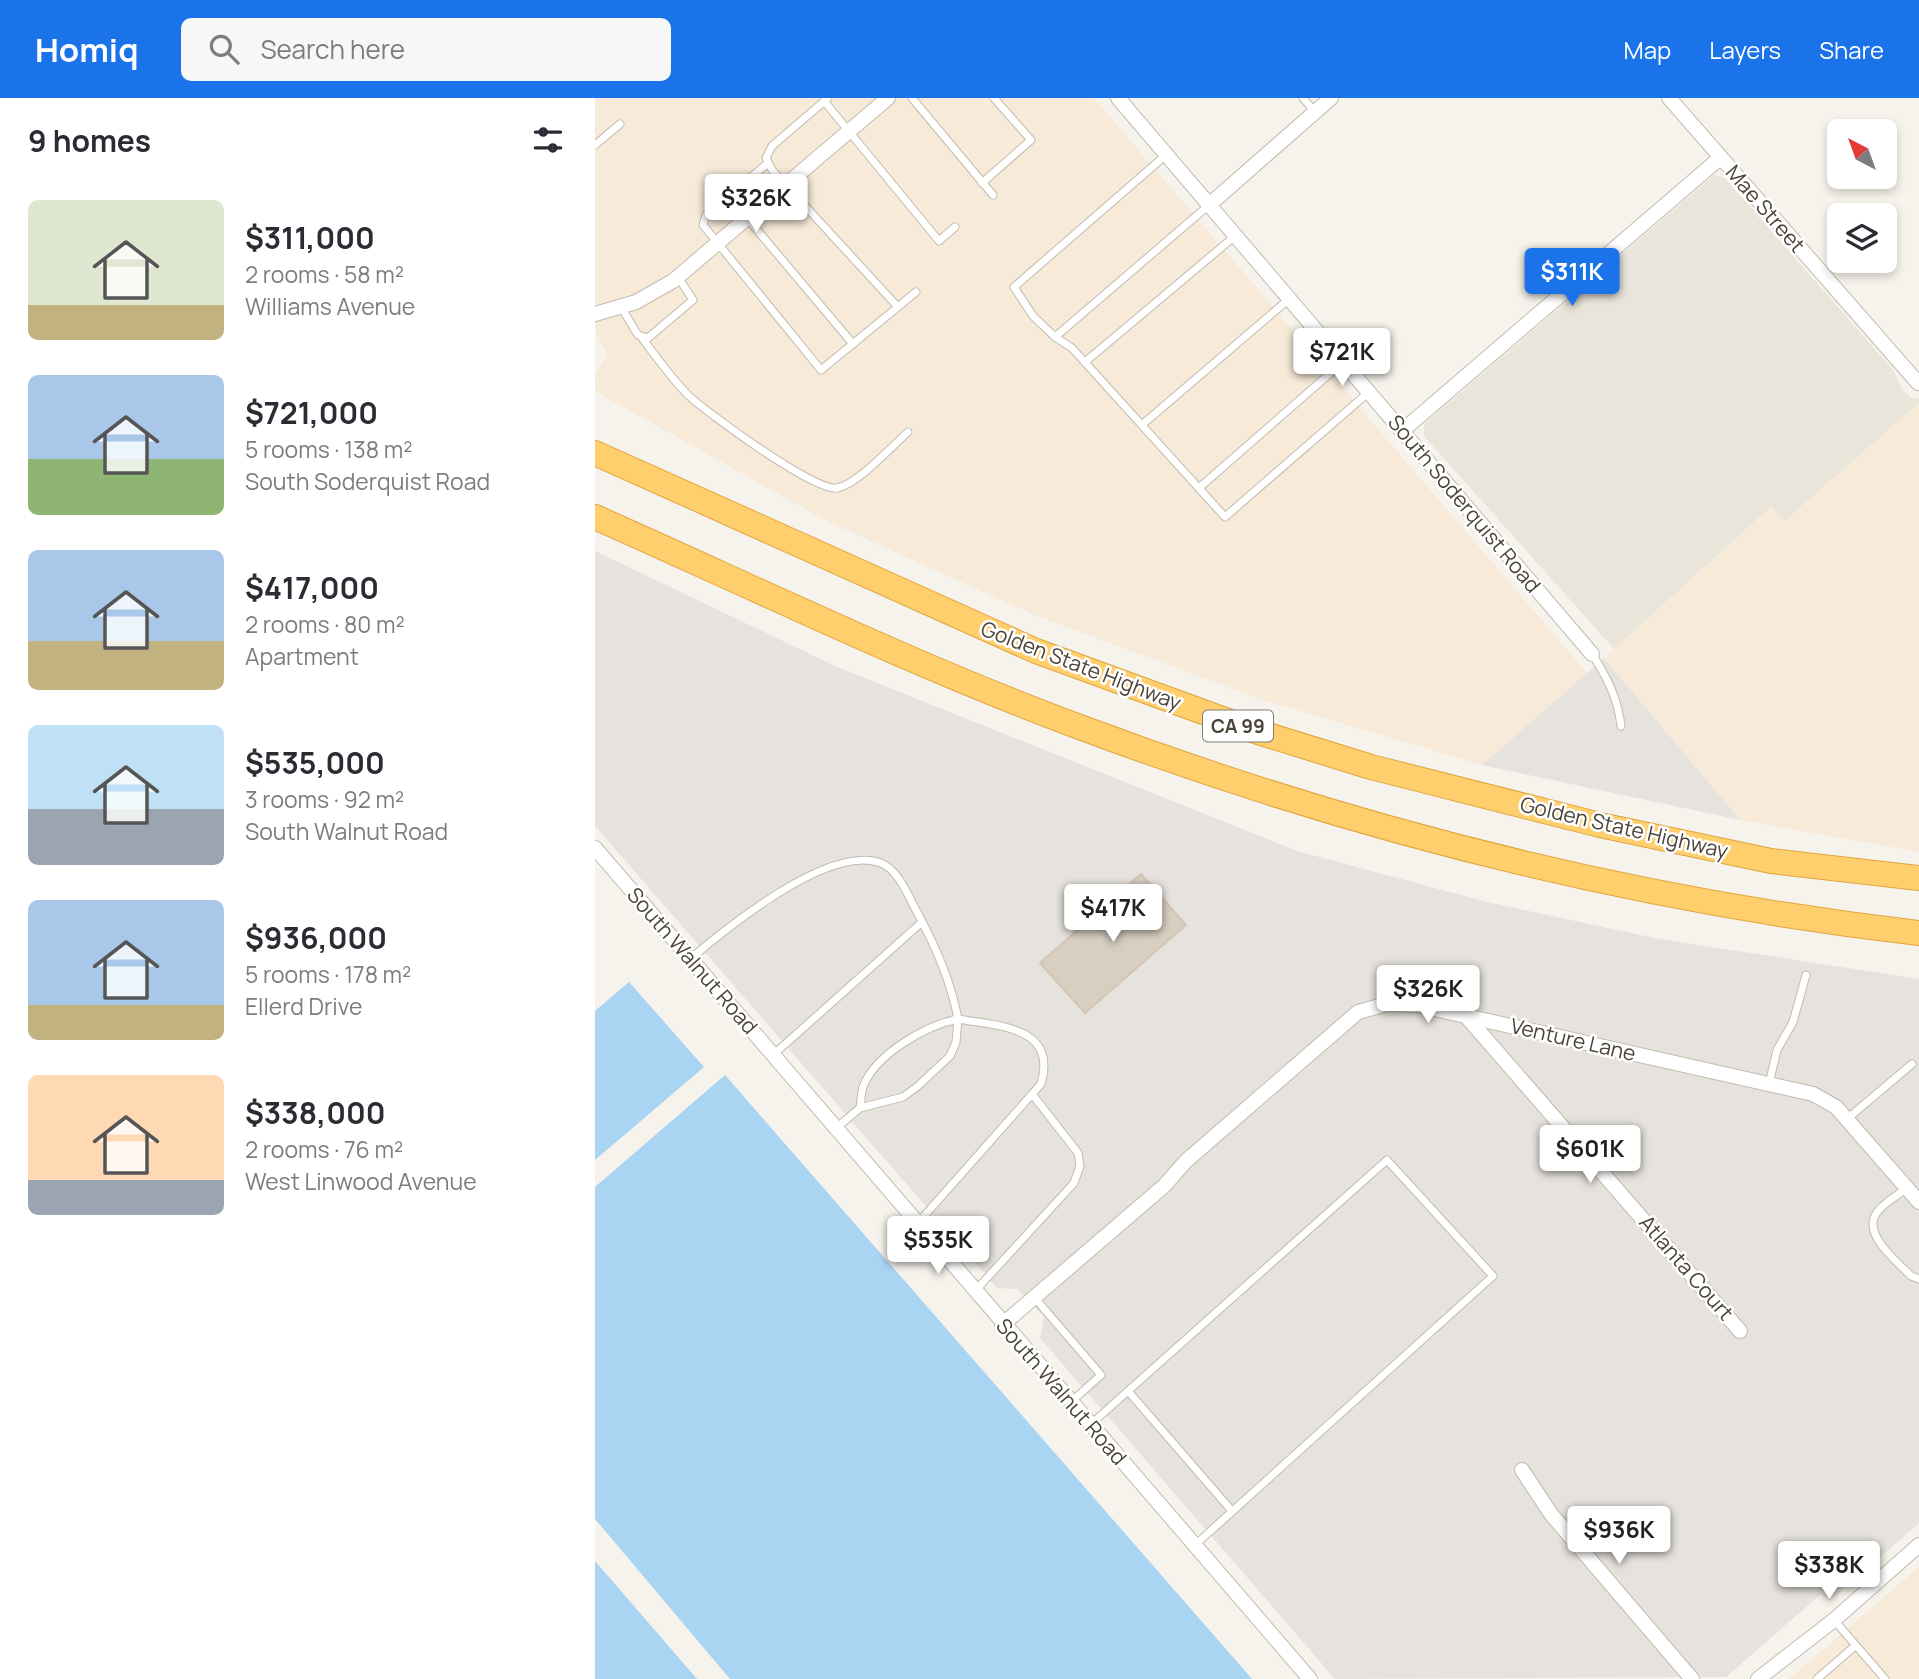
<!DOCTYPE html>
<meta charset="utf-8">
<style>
body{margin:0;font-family:Manrope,sans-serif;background:#f7f7f7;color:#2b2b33;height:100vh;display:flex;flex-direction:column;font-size:26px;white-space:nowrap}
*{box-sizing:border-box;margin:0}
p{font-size:23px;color:#7c7c81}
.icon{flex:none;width:38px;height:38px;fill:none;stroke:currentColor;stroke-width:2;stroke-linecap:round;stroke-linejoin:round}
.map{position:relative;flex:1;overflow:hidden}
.panel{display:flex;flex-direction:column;background:#fff;width:595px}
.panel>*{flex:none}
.needle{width:46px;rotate:319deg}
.fabs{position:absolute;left:1232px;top:21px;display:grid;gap:14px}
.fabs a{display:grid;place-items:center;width:70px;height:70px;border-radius:10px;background:#fff;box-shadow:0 4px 10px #0003;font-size:35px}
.price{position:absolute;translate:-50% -60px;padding:0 16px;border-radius:7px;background:#fff;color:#222;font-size:23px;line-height:46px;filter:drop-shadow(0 2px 4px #0008)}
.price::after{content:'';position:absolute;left:50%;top:42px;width:21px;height:16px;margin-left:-10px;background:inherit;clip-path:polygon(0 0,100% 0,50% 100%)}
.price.on{background:#1a73e8;color:#fff}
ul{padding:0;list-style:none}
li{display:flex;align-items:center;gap:21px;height:175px;padding:0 28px}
li span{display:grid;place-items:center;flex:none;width:196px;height:140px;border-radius:10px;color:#555}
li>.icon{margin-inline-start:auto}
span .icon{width:84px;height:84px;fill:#fffc;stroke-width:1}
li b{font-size:30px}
h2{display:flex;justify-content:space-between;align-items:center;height:84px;padding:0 28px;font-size:30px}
header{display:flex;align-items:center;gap:42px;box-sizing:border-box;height:98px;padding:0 35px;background:#1a73e8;color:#fff}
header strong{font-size:33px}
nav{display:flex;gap:38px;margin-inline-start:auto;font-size:24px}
.search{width:490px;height:63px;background:#f7f7f7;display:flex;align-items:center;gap:18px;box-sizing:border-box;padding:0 24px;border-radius:10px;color:#7c7c81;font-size:26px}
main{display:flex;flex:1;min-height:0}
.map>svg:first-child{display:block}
</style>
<header>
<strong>Homiq</strong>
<div class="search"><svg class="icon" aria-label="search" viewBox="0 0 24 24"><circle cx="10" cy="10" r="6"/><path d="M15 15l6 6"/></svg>Search here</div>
<nav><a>Map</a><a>Layers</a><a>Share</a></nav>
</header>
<main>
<section class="panel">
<h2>9 homes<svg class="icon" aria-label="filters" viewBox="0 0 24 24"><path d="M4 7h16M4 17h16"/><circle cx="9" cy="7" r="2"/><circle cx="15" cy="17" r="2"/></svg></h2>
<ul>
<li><span style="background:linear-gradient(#dfe7d0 75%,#c2b280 0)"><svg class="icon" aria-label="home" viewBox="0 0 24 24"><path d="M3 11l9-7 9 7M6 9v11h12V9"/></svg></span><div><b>$311,000</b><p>2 rooms · 58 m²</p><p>Williams Avenue</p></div></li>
<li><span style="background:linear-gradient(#a9c7e8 60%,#8fb573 0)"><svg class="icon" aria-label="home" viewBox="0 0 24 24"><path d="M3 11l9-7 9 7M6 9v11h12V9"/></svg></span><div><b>$721,000</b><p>5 rooms · 138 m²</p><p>South Soderquist Road</p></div></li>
<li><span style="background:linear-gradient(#a9c7e8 65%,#c2b280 0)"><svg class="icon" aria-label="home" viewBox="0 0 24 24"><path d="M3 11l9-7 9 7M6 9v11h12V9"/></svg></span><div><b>$417,000</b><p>2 rooms · 80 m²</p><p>Apartment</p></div></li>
<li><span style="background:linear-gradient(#bfe0f5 60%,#9aa5b1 0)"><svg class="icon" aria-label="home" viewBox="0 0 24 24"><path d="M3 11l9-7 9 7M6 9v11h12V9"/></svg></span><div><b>$535,000</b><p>3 rooms · 92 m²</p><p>South Walnut Road</p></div></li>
<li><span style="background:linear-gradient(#a9c7e8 75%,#c2b280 0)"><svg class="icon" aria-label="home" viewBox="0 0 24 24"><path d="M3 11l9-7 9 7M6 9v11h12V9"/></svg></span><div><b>$936,000</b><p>5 rooms · 178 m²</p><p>Ellerd Drive</p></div></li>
<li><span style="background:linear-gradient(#ffd9b3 75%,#9aa5b1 0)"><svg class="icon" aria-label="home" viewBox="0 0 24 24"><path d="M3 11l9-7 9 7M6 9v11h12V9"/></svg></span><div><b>$338,000</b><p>2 rooms · 76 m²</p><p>West Linwood Avenue</p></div></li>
</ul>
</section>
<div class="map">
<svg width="1324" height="1581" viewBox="0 0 1324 1581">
<rect width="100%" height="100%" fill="#f6f3ec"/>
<polygon fill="#eae5da" points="1119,77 1129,79 1298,272 1308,293 1319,301 1324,300 1324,305 1190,423 1176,409 1019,551 829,338 829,326"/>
<g fill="#f7ead8">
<polygon points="0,0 499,0 992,575 887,667 665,601 437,516 230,422 0,293 0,277 12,256 0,233"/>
<polygon points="1324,305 1324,754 1145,722 1009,560 1177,409 1190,423"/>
<polygon points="1324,1469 1324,1581 1194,1581"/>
</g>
<g fill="#e6e2dd">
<polygon points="0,453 242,569 702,753 892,804 1064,841 1324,881 1324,1425 1235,1503 1226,1496 1131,1579 740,1581 445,1240 449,1219 422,1191 402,1190 0,728"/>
<polygon points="1009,560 1145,722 887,667"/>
</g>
<g fill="#a9d4f2">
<polygon points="34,884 109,969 0,1062 0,913"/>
<polygon points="130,977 657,1581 135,1581 0,1421 0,1089"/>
<polygon points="0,1463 102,1581 0,1581"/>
</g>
<polygon fill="#d8cfc1" stroke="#d3c7b4" stroke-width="2" points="546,776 591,827 490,915 445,865"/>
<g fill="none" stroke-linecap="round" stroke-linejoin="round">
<defs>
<g id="service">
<polyline points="233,0 177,48 171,60 177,72 303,209"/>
<polyline points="317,0 398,97"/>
<polyline points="708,0 720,14"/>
<polyline points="229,3 344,143 360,129"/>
<polyline points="0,47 25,26"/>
<polyline points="571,57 419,189 438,218 460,239 614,107"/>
<polyline points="173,65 111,117 108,127 226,272 321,194"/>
<polyline points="387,85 436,42 399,0"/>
<polyline points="152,120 258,246"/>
<polyline points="26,209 43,237 53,240 98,202 83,179"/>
<polyline points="460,239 477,250 630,419 774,294"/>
<path d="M47 240C62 260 77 281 94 298 114 316 220 394 242 390 263 386 296 349 313 334"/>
<polyline points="490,264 640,138"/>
<polyline points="548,326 694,201"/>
<polyline points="604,390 748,264"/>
<path d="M997 556C1012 579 1023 601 1026 628"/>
<path d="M95 861C133 829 234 746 286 765 304 772 314 800 323 816 341 849 356 884 363 921 403 928 463 928 446 986L322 1126"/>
<polyline points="178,957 327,824"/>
<polyline points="1174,986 1182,952 1198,924 1211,877"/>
<polyline points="1252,1021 1317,966"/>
<path d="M240 1031 265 1010 308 999 323 988 355 958 361 944 363 921C332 927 280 956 268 989 266 995 266 1004 265 1010"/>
<path d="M1312 1090C1302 1098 1283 1108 1279 1120 1272 1141 1304 1165 1316 1178L1324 1181"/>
<polyline points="381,1192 479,1085 485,1068 483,1055 437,996"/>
<polyline points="439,1199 506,1277 476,1304"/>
<polyline points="533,1293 792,1062 898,1178 600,1447"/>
<polyline points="495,1327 533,1293 637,1413"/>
<polyline points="1239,1522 1290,1581"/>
<polyline points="1222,1581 1260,1548"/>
</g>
<g id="minor">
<polyline points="523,0 997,556"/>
<polyline points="1074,0 1323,285"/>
<polyline points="614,107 736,0"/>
<polyline points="0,216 41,204 78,183 293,0"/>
<polyline points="807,333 1125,60"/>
<polyline points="0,750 715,1581"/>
<polyline points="870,917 1145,1233"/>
<polyline points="407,1227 569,1088 591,1063 763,914 792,906 822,907 1218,996 1241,1009 1324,1104"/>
<polyline points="927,1372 956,1416 1097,1581"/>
<polyline points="1163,1581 1239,1522 1324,1447"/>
</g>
<g id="motorway">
<polyline points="0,355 441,553 663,634 776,669 1005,727 1176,763 1324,780"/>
<path d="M0 419C160 490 318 567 482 628 754 730 1035 802 1324 835"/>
</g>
</defs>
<use href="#service" stroke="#c2bbae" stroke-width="9"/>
<use href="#minor" stroke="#c2bbae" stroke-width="16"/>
<use href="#motorway" stroke="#e0a43c" stroke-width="26"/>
<use href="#service" stroke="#fff" stroke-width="7"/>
<use href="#minor" stroke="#fff" stroke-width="14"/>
<use href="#motorway" stroke="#ffcf6e" stroke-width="24"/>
</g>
<g text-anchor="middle" stroke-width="5" stroke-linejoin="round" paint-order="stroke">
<rect fill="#fff" stroke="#817c74" stroke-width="2" x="608" y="612.5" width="70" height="31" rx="5"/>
<g font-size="19" font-weight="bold" fill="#4b4439">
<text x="643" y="635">CA 99</text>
</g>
<g font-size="21" fill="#4b4439" stroke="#fff">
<text transform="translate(1170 111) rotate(49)" y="7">Mae Street</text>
<text transform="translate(869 406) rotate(50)" y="7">South Soderquist Road</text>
<text transform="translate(486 568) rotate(21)" y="7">Golden State Highway</text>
<text transform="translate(1029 730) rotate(13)" y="7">Golden State Highway</text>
<text transform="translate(97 863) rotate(49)" y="7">South Walnut Road</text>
<text transform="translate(978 942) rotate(13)" y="7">Venture Lane</text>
<text transform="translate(1091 1170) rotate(49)" y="7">Atlanta Court</text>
<text transform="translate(466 1294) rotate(49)" y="7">South Walnut Road</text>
</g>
</g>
</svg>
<div class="fabs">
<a><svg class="needle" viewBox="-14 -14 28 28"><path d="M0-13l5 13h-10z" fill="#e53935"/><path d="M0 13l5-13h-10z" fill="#7c7c81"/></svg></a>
<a><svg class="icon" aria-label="layers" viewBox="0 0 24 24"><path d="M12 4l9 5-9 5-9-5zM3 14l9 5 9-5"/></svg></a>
</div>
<b class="price" style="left:161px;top:136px">$326K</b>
<b class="price on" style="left:977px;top:210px">$311K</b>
<b class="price" style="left:747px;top:290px">$721K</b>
<b class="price" style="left:518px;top:846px">$417K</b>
<b class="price" style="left:833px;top:927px">$326K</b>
<b class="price" style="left:995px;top:1087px">$601K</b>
<b class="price" style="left:343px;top:1178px">$535K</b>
<b class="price" style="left:1024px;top:1468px">$936K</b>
<b class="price" style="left:1234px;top:1503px">$338K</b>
</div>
</main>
